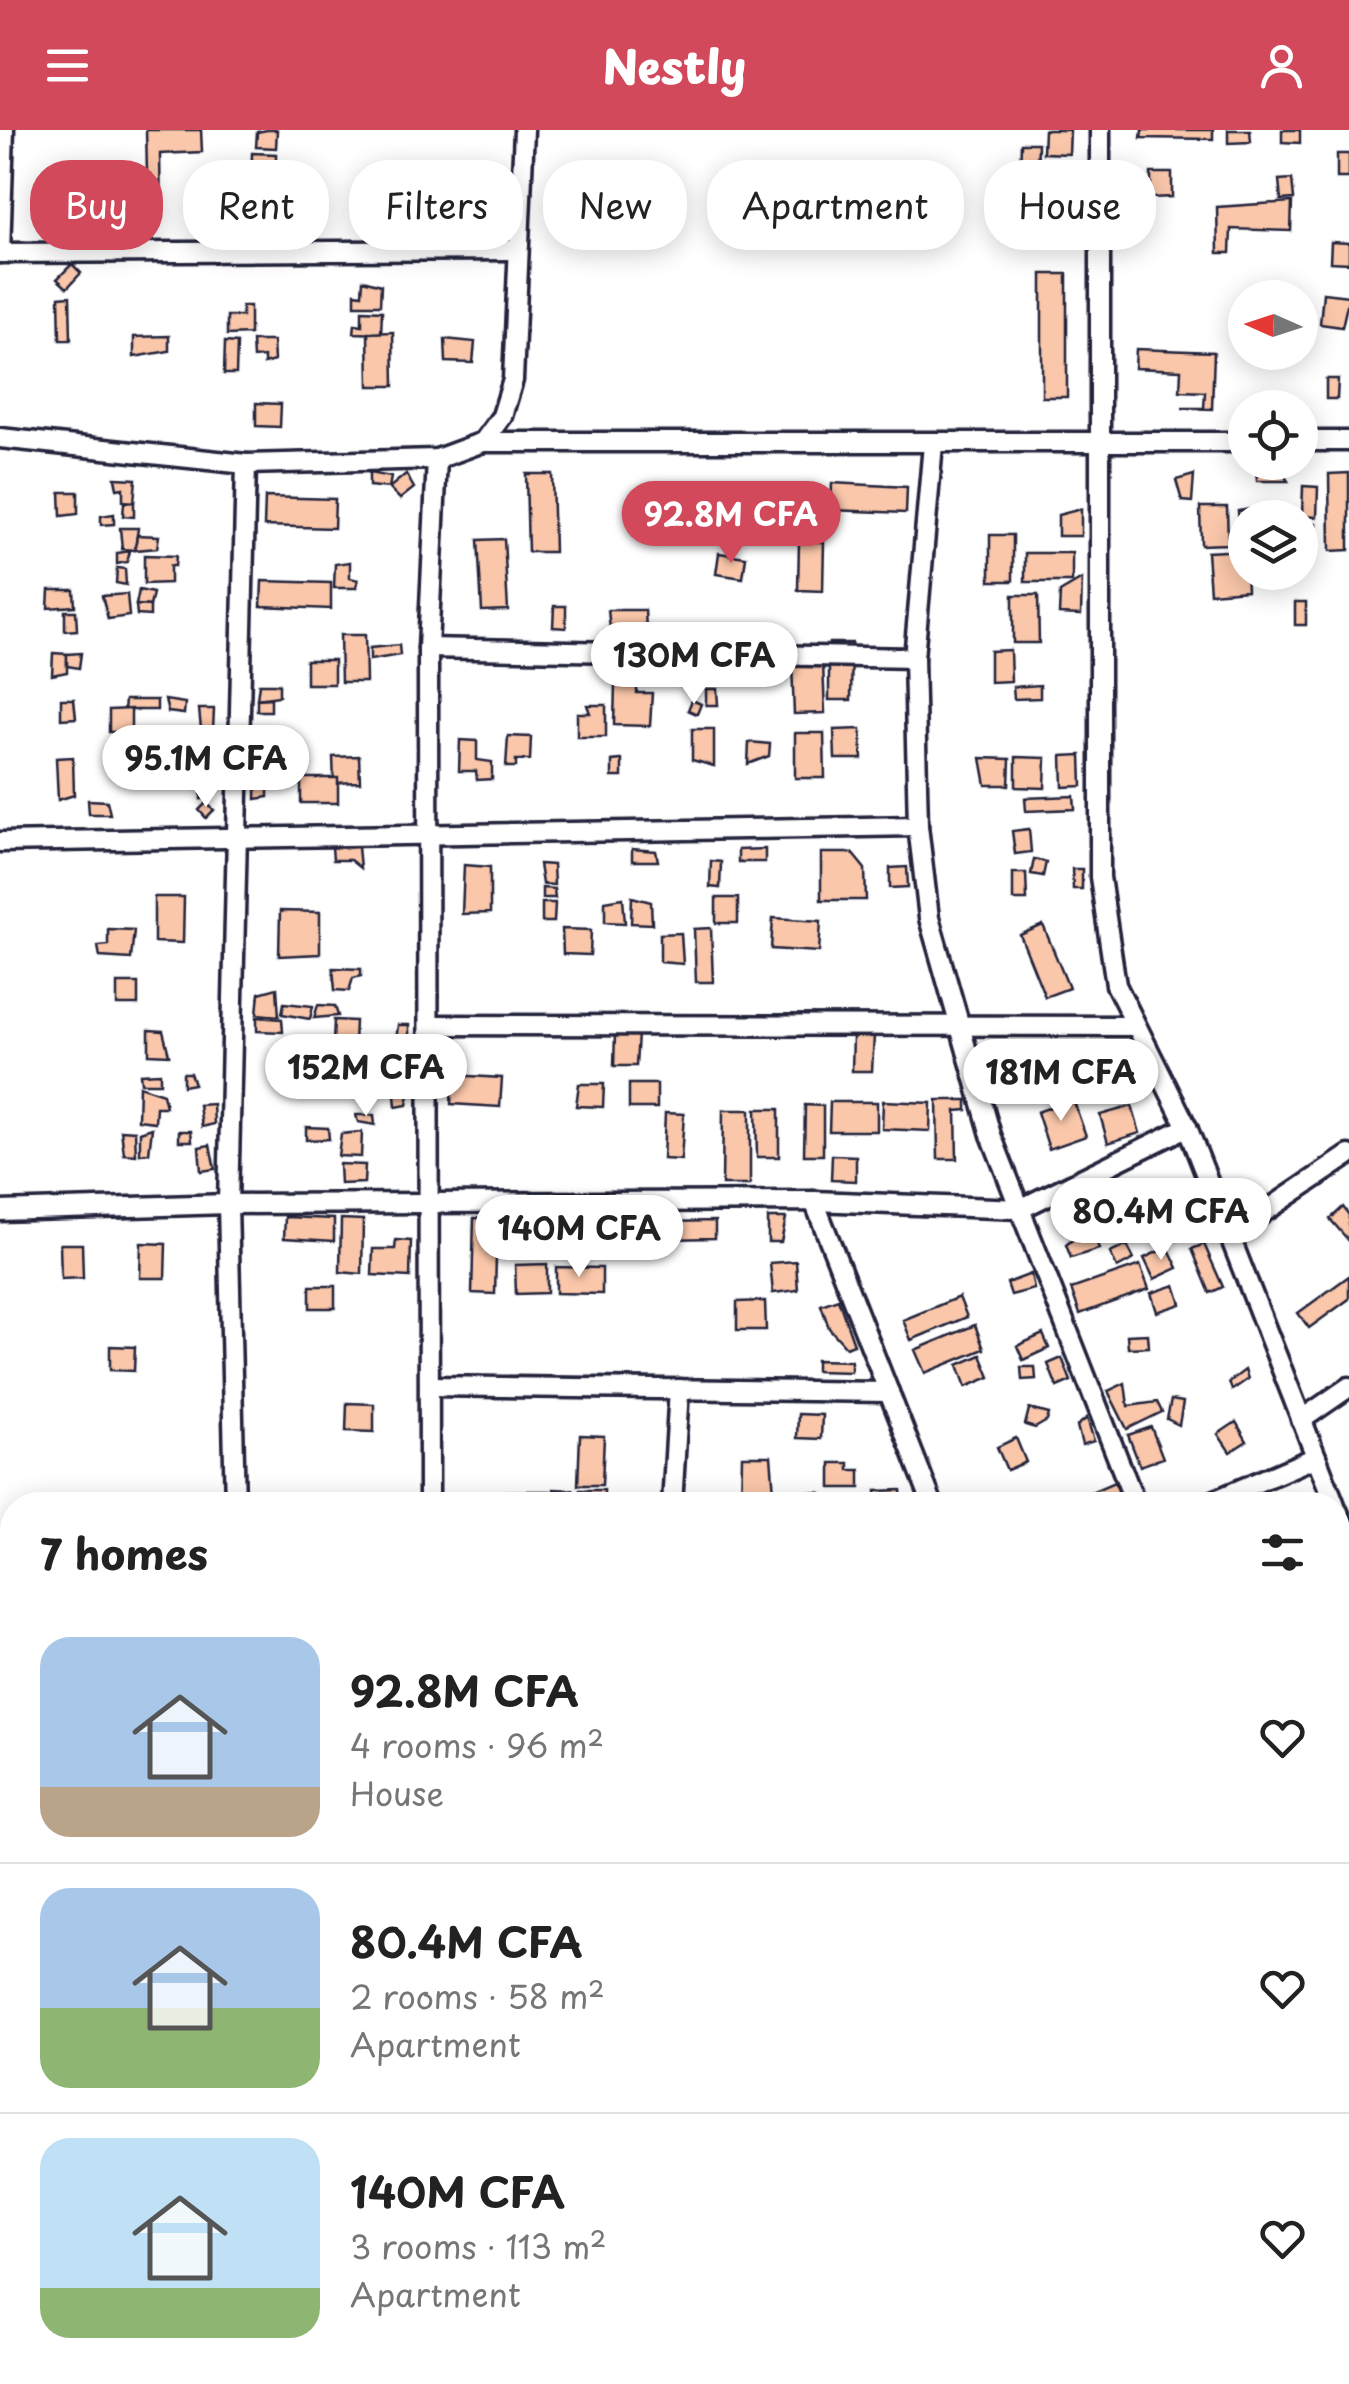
<!DOCTYPE html>
<meta charset="utf-8">
<style>
body{margin:0;font-family:"Playpen Sans",sans-serif;background:#f2f2f2;color:#222;height:100vh;display:flex;flex-direction:column;font-size:38px;white-space:nowrap}
*{box-sizing:border-box;margin:0}
p{font-size:32px;color:#767676}
.icon{flex:none;width:55px;height:55px;fill:none;stroke:currentColor;stroke-width:2;stroke-linecap:round;stroke-linejoin:round}
.map{position:relative;flex:1;overflow:hidden}
.panel{position:absolute;left:0px;top:1362px;width:1350px;height:892px;display:flex;flex-direction:column;background:#fff;border-radius:40px 40px 0 0;box-shadow:0 5px 25px #0003}
.panel>*{flex:none}
.guide{position:absolute;left:30px;top:30px;width:1290px;height:90px;display:flex;gap:20px}
.needle{width:65px;rotate:273deg}
.buttons{position:absolute;left:1228px;top:150px;display:grid;gap:20px}
.buttons a{display:grid;place-items:center;width:90px;height:90px;border-radius:50%;background:#fff;box-shadow:0 5px 25px #0003;font-size:50px}
.price{position:absolute;translate:-50% -85px;padding:0 22px;border-radius:35px;background:#fff;color:#222;font-size:32px;line-height:65px;filter:drop-shadow(0 2px 5px #0008)}
.price::after{content:'';position:absolute;left:50%;top:60px;width:30px;height:22px;margin-left:-15px;background:inherit;clip-path:polygon(0 0,100% 0,50% 100%)}
.price.current{background:#d1495b;color:#fff}
ul{padding:0;list-style:none}
li{display:flex;align-items:center;gap:30px;height:250px;padding:0 40px}
li+li{border-top:2px solid #e0e0e0}
li span{display:grid;place-items:center;flex:none;width:280px;height:200px;border-radius:30px;color:#555}
li>.icon{margin-inline-start:auto}
span .icon{width:120px;height:120px;fill:#fffc;stroke-width:1}
li b{font-size:42px}
h2{display:flex;justify-content:space-between;align-items:center;height:120px;padding:0 40px;font-size:42px}
.pill{padding:0 35px;border-radius:40px;background:#fff;box-shadow:0 5px 25px #0003;font-size:35px;line-height:90px}
.pill.current{background:#d1495b;color:#fff}
header{display:flex;justify-content:space-between;align-items:center;height:130px;padding:0 40px;background:#d1495b;color:#fff;font-size:45px;font-weight:800}
.map>svg:first-child{display:block}
</style>
<header><svg class="icon" aria-label="menu" viewBox="0 0 24 24"><path d="M4 6h16M4 12h16M4 18h16"/></svg>Nestly<svg class="icon" aria-label="person" viewBox="0 0 24 24"><circle cx="12" cy="8" r="4"/><path d="M4 21q1-7 8-7t8 7"/></svg></header>
<div class="map">
<svg width="1349" height="2254" viewBox="0 0 1349 2254">
<rect width="100%" height="100%" fill="#fff"/>
<filter id="ink" filterUnits="userSpaceOnUse"><feTurbulence type="fractalNoise" baseFrequency=".01" numOctaves="2"/><feDisplacementMap in="SourceGraphic" scale="20" xChannelSelector="R" yChannelSelector="G"/><feConvolveMatrix kernelMatrix="1 2 1 2 8 2 1 2 1" color-interpolation-filters="sRGB"/></filter>
<g filter="url(#ink)">
<g fill="#fac7aa" stroke="#22223b" stroke-width="2.5">
<polygon points="146,0 201,0 202,22 160,24 161,87 148,88"/>
<polygon points="267,0 277,0 276,18 256,17 257,2"/>
<polygon points="1044,0 1070,0 1069,24 1043,23"/>
<polygon points="1142,0 1213,0 1213,9 1141,8"/>
<polygon points="1228,0 1250,0 1251,12 1228,13"/>
<polygon points="1282,0 1300,0 1300,13 1282,12"/>
<polygon points="1021,13 1038,13 1037,45 1020,45"/>
<polygon points="252,23 276,24 276,56 251,55"/>
<rect x="1337" y="24" width="12" height="24"/>
<polygon points="1151,43 1172,43 1172,67 1151,68"/>
<polygon points="1292,49 1294,69 1281,70 1279,50"/>
<polygon points="1292,72 1291,101 1231,99 1230,123 1218,123 1217,77"/>
<polygon points="1331,112 1349,113 1349,133 1330,132"/>
<polygon points="72,134 81,143 67,158 57,149"/>
<rect x="1042" y="144" width="25" height="123"/>
<polygon points="363,150 381,155 380,175 355,175 355,163 362,164"/>
<polygon points="1323,163 1349,166 1342,197 1320,194"/>
<polygon points="70,166 71,210 60,210 59,167"/>
<polygon points="242,176 250,176 250,204 227,205 227,186 242,186"/>
<polygon points="362,180 382,181 381,204 354,203 355,194 362,195"/>
<polygon points="393,202 394,256 369,256 368,203"/>
<polygon points="169,206 169,221 134,227 134,207"/>
<polygon points="445,209 475,212 473,233 446,232"/>
<polygon points="252,211 273,211 274,231 264,234 264,227 253,228"/>
<polygon points="225,212 237,213 236,244 224,244"/>
<polygon points="1136,219 1214,222 1212,279 1182,278 1204,278 1205,262 1180,261 1181,240 1135,238"/>
<polygon points="1326,249 1338,249 1337,269 1326,269"/>
<polygon points="256,273 281,274 280,297 256,296"/>
<polygon points="1256,338 1281,340 1288,351 1257,351"/>
<polygon points="369,343 391,347 389,358 369,356"/>
<polygon points="1349,343 1349,420 1330,421 1329,344"/>
<polygon points="406,344 414,358 400,369 389,358"/>
<polygon points="526,344 552,344 554,422 528,422"/>
<polygon points="1194,345 1192,372 1182,371 1176,350"/>
<polygon points="115,348 136,349 134,372 123,371 123,358 117,359"/>
<polygon points="832,353 907,357 906,383 831,380"/>
<polygon points="1303,356 1318,357 1317,387 1302,386"/>
<polygon points="793,358 826,363 820,408 787,403"/>
<polygon points="60,362 78,362 78,384 61,386"/>
<polygon points="265,367 335,369 334,398 264,396"/>
<polygon points="134,372 134,387 123,386 124,373"/>
<polygon points="1200,377 1227,377 1228,414 1201,415"/>
<polygon points="1081,379 1081,406 1058,406 1058,385"/>
<polygon points="1251,379 1251,388 1239,394 1238,381"/>
<polygon points="114,384 114,394 101,395 101,386"/>
<polygon points="1300,393 1316,393 1317,417 1300,417"/>
<polygon points="120,398 138,398 135,420 122,419"/>
<polygon points="137,405 159,406 157,418 135,420"/>
<rect x="990" y="405" width="23" height="46"/>
<polygon points="504,409 508,480 482,481 478,410"/>
<polygon points="799,411 824,412 823,461 798,460"/>
<polygon points="1245,420 1247,460 1210,463 1207,422"/>
<polygon points="130,421 127,432 117,434 117,423"/>
<polygon points="719,423 746,427 743,448 716,444"/>
<rect x="1025" y="423" width="47" height="29"/>
<polygon points="144,425 176,426 175,436 170,436 170,453 144,454"/>
<polygon points="350,432 350,448 358,450 356,458 334,458 335,434"/>
<polygon points="117,438 125,439 126,455 116,453"/>
<polygon points="1082,449 1081,485 1059,484 1060,462"/>
<polygon points="262,451 331,453 331,479 261,476"/>
<polygon points="49,460 74,460 75,476 48,478"/>
<polygon points="139,460 153,463 150,476 136,475"/>
<polygon points="127,464 129,486 108,489 102,466"/>
<polygon points="1013,465 1038,465 1039,513 1013,513"/>
<rect x="1295" y="472" width="11" height="23"/>
<polygon points="136,475 150,476 150,486 137,485"/>
<polygon points="554,476 566,476 566,498 553,497"/>
<polygon points="608,480 645,480 646,500 610,499"/>
<polygon points="65,481 76,481 77,500 65,501"/>
<polygon points="340,505 365,505 366,552 341,552"/>
<polygon points="829,513 852,513 851,570 829,570"/>
<polygon points="399,515 400,525 370,530 370,518"/>
<polygon points="1010,520 1011,551 990,552 990,521"/>
<polygon points="53,523 67,524 67,542 52,545"/>
<polygon points="81,523 79,538 67,536 67,524"/>
<rect x="306" y="530" width="28" height="24"/>
<polygon points="823,533 825,583 794,584 792,534"/>
<polygon points="615,553 637,554 637,563 652,563 650,596 614,595"/>
<polygon points="259,554 279,554 279,566 257,569"/>
<polygon points="1040,555 1040,568 1014,569 1013,557"/>
<polygon points="706,559 717,559 718,575 706,575"/>
<polygon points="271,568 271,581 257,581 257,569"/>
<polygon points="61,569 74,569 76,588 61,589"/>
<polygon points="125,570 157,570 157,580 124,580"/>
<polygon points="165,570 185,573 184,584 168,582"/>
<polygon points="692,570 701,574 697,584 688,580"/>
<polygon points="587,575 606,575 606,607 577,607 577,583 590,583"/>
<polygon points="131,579 131,602 109,602 109,580"/>
<polygon points="199,579 214,579 213,599 201,599"/>
<polygon points="692,599 714,599 714,636 692,630"/>
<polygon points="861,599 862,629 835,629 834,600"/>
<polygon points="795,603 824,603 825,648 795,648"/>
<polygon points="508,606 531,607 530,630 516,630 516,637 506,637"/>
<polygon points="460,610 477,611 477,630 492,632 492,649 477,650 476,641 459,641"/>
<polygon points="192,611 209,611 212,622 192,623"/>
<polygon points="749,612 770,614 769,626 748,634"/>
<polygon points="159,620 161,642 136,643 135,621"/>
<polygon points="1081,625 1082,656 1063,657 1062,626"/>
<polygon points="359,626 360,652 334,653 333,627"/>
<polygon points="73,627 74,665 58,670 56,628"/>
<polygon points="1016,627 1046,628 1045,658 1016,657"/>
<polygon points="981,628 1010,629 1009,655 986,655"/>
<polygon points="257,629 268,629 268,667 256,669"/>
<polygon points="622,630 622,647 612,647 612,631"/>
<polygon points="212,632 211,649 200,650 200,634"/>
<rect x="301" y="648" width="37" height="25"/>
<polygon points="212,655 212,668 201,669 202,656"/>
<polygon points="1074,666 1075,679 1026,681 1025,668"/>
<polygon points="88,670 107,671 110,684 89,684"/>
<polygon points="206,673 214,680 206,688 199,680"/>
<polygon points="1029,699 1031,722 1015,724 1012,701"/>
<polygon points="332,717 358,717 360,738 350,730 333,730"/>
<polygon points="632,719 656,721 658,731 632,731"/>
<polygon points="765,719 765,732 738,732 738,720"/>
<polygon points="821,723 852,723 865,739 866,770 821,770"/>
<polygon points="1034,729 1046,732 1043,746 1031,744"/>
<polygon points="711,731 721,732 720,758 710,757"/>
<polygon points="539,734 553,735 554,755 542,754"/>
<polygon points="464,735 490,737 490,783 462,784"/>
<polygon points="907,737 908,757 890,758 890,738"/>
<polygon points="1072,739 1082,739 1082,759 1073,759"/>
<polygon points="1013,743 1026,743 1027,770 1013,770"/>
<polygon points="542,758 554,759 555,768 542,768"/>
<polygon points="154,767 184,767 183,813 154,812"/>
<polygon points="632,767 651,772 652,794 631,793"/>
<polygon points="623,768 625,793 605,792 605,771"/>
<rect x="716" y="768" width="22" height="25"/>
<polygon points="542,773 555,773 554,792 542,792"/>
<polygon points="280,781 320,782 320,824 279,826"/>
<polygon points="773,788 821,791 819,822 771,819"/>
<polygon points="1043,795 1069,858 1045,867 1020,805"/>
<polygon points="711,798 713,852 696,852 694,799"/>
<polygon points="108,799 134,800 131,829 100,827 98,816 108,815"/>
<polygon points="562,799 591,800 590,825 563,824"/>
<polygon points="681,803 683,834 660,832 660,804"/>
<polygon points="333,838 361,839 361,846 353,848 349,861 335,860"/>
<rect x="117" y="853" width="21" height="22"/>
<polygon points="277,858 279,886 257,884 259,863"/>
<polygon points="284,873 313,876 310,889 282,884"/>
<polygon points="318,875 335,876 338,886 314,888"/>
<polygon points="257,887 282,889 283,902 257,901"/>
<polygon points="334,890 355,891 354,914 333,913"/>
<polygon points="398,895 409,895 409,912 396,911"/>
<polygon points="149,900 163,901 169,925 149,924"/>
<polygon points="615,903 638,904 636,936 614,936"/>
<polygon points="853,905 874,906 872,941 852,941"/>
<polygon points="1034,928 1040,945 1013,955 1007,938"/>
<polygon points="1007,938 1014,959 1001,963 994,942"/>
<polygon points="160,943 160,953 141,953 140,944"/>
<polygon points="183,943 190,943 194,954 183,956"/>
<polygon points="339,944 360,944 359,953 339,959"/>
<polygon points="364,945 373,947 373,958 363,956"/>
<polygon points="452,945 502,948 500,977 451,974"/>
<polygon points="579,954 604,954 603,977 576,976"/>
<rect x="629" y="954" width="28" height="24"/>
<polygon points="139,956 163,964 166,977 156,977 155,992 138,990"/>
<polygon points="395,964 409,965 407,975 396,977"/>
<polygon points="1073,969 1086,1006 1049,1019 1037,982"/>
<polygon points="937,970 967,970 967,980 956,981 957,1029 938,1029"/>
<polygon points="883,971 931,973 930,1001 882,999"/>
<polygon points="830,972 877,972 877,1001 829,1001"/>
<polygon points="213,974 214,994 202,997 199,975"/>
<polygon points="805,975 823,976 823,1025 804,1025"/>
<polygon points="1132,976 1140,1003 1108,1013 1100,985"/>
<polygon points="756,979 779,979 779,1027 757,1027"/>
<polygon points="723,980 750,980 750,1055 722,1055"/>
<polygon points="665,983 684,984 681,1030 663,1029"/>
<polygon points="356,985 374,985 375,995 358,992"/>
<polygon points="306,997 328,998 329,1009 306,1010"/>
<polygon points="152,998 149,1023 140,1024 140,1002"/>
<polygon points="121,1000 135,1001 136,1025 124,1024"/>
<polygon points="179,1001 191,1001 192,1011 179,1011"/>
<polygon points="362,1002 361,1027 338,1026 341,1004"/>
<polygon points="210,1015 215,1039 201,1041 199,1017"/>
<polygon points="832,1025 856,1026 856,1051 831,1050"/>
<polygon points="339,1034 365,1035 364,1053 340,1054"/>
<polygon points="1124,1057 1129,1075 1118,1082 1112,1061"/>
<polygon points="1343,1077 1349,1085 1349,1111 1330,1089"/>
<polygon points="285,1087 334,1089 334,1111 284,1108"/>
<polygon points="474,1088 497,1089 495,1164 472,1163"/>
<polygon points="768,1088 786,1088 781,1112 768,1112"/>
<polygon points="341,1089 363,1090 362,1144 340,1142"/>
<polygon points="715,1091 715,1108 667,1109 667,1092"/>
<polygon points="1091,1095 1099,1119 1071,1128 1066,1115"/>
<polygon points="396,1110 411,1111 410,1147 372,1145 373,1119 395,1119"/>
<polygon points="141,1113 166,1114 165,1148 140,1148"/>
<polygon points="60,1114 82,1114 83,1148 61,1149"/>
<polygon points="1204,1114 1223,1157 1210,1163 1192,1119"/>
<polygon points="1127,1115 1134,1129 1117,1138 1110,1123"/>
<polygon points="1168,1117 1178,1138 1154,1149 1144,1128"/>
<polygon points="796,1131 798,1160 773,1163 770,1133"/>
<polygon points="547,1134 547,1163 516,1164 515,1135"/>
<polygon points="1140,1135 1149,1159 1080,1184 1071,1159"/>
<polygon points="556,1137 602,1138 602,1164 556,1163"/>
<polygon points="1031,1144 1034,1159 1011,1165 1007,1153"/>
<polygon points="1349,1146 1349,1169 1309,1198 1298,1183"/>
<polygon points="1175,1155 1181,1174 1157,1182 1151,1163"/>
<rect x="310" y="1156" width="25" height="22"/>
<polygon points="959,1167 967,1187 911,1210 903,1190"/>
<polygon points="838,1169 854,1214 846,1217 829,1198 821,1175"/>
<polygon points="765,1171 766,1200 737,1200 737,1172"/>
<polygon points="975,1195 984,1219 925,1243 915,1220"/>
<polygon points="1043,1204 1049,1218 1023,1230 1017,1216"/>
<polygon points="1148,1204 1149,1217 1128,1218 1127,1205"/>
<polygon points="110,1216 135,1217 134,1241 110,1240"/>
<polygon points="981,1225 990,1247 966,1257 958,1235"/>
<polygon points="1062,1228 1071,1251 1057,1257 1048,1234"/>
<polygon points="816,1230 851,1231 851,1242 816,1241"/>
<polygon points="1021,1237 1035,1237 1036,1249 1022,1250"/>
<polygon points="1245,1240 1248,1249 1232,1260 1229,1252"/>
<polygon points="1125,1253 1128,1276 1157,1272 1162,1282 1127,1299 1108,1261"/>
<polygon points="1171,1270 1183,1272 1179,1295 1167,1289"/>
<polygon points="347,1273 374,1274 374,1302 346,1301"/>
<polygon points="1029,1279 1049,1284 1047,1291 1035,1298 1025,1295"/>
<polygon points="798,1284 822,1285 821,1309 797,1308"/>
<polygon points="1087,1288 1094,1311 1082,1315 1077,1296"/>
<polygon points="1236,1292 1247,1311 1230,1322 1218,1304"/>
<polygon points="1151,1297 1163,1328 1140,1336 1128,1305"/>
<polygon points="580,1305 604,1306 602,1355 578,1355"/>
<polygon points="1016,1308 1026,1332 1007,1340 997,1317"/>
<polygon points="742,1326 771,1326 775,1375 741,1375"/>
<polygon points="831,1333 849,1333 849,1340 860,1340 860,1358 831,1358"/>
<polygon points="1114,1352 1119,1362 1086,1375 1082,1366"/>
<polygon points="554,1359 573,1360 573,1375 554,1375"/>
<polygon points="723,1359 724,1371 715,1371 714,1360"/>
<rect x="580" y="1360" width="24" height="15"/>
<polygon points="901,1360 902,1372 877,1373 876,1361"/>
<polygon points="507,1361 550,1361 551,1375 507,1375"/>
<polygon points="800,1361 821,1363 821,1375 799,1374"/>
<rect x="780" y="1362" width="25" height="13"/>
<polygon points="1349,1594 1349,1639 1338,1648 1338,1599"/>
<polygon points="1349,1872 1349,1900 1342,1905 1338,1881"/>
<polygon points="110,2242 133,2242 132,2254 110,2254"/>
<polygon points="149,2242 183,2242 184,2254 150,2254"/>
<polygon points="377,2242 404,2242 406,2254 377,2254"/>
<polygon points="437,2242 464,2242 464,2252 438,2254"/>
<rect x="794" y="2242" width="28" height="12"/>
<polygon points="1157,2242 1177,2242 1176,2254 1156,2254"/>
<polygon points="1283,2242 1322,2242 1321,2249 1283,2246"/>
</g>
<g fill="none" stroke-linecap="round" stroke-linejoin="round">
<defs>
<g id="street">
<polyline points="1100,0 1100,747 1116,855 1187,997 1335,1375"/>
<polyline points="0,123 518,120"/>
<polyline points="0,123 4,0"/>
<polyline points="0,308 246,334 437,329 483,312 502,286 513,250 524,0"/>
<polyline points="1300,311 1349,311"/>
<polyline points="483,312 1245,312"/>
<polyline points="933,314 914,528 918,696 929,788 991,1005 1136,1375"/>
<polyline points="428,518 914,528"/>
<polyline points="0,712 918,696"/>
<polyline points="430,895 1134,896"/>
<polyline points="814,1071 933,1375"/>
<polyline points="0,1081 228,1074 814,1071 1020,1079 1187,997"/>
<polyline points="1229,1106 1349,1025"/>
<polyline points="430,1256 889,1262"/>
<polyline points="1301,1290 1349,1257"/>
<polyline points="235,1375 228,1074 246,334"/>
<polyline points="429,1375 428,518 437,329"/>
<polyline points="672,1375 679,1259"/>
<polyline points="1204,1375 1316,1327"/>
<polyline points="1338,1382 1349,1411"/>
<polyline points="0,1649 12,1649"/>
<polyline points="1338,1744 1349,1736"/>
<polyline points="1338,2196 1349,2120"/>
<polyline points="1338,2206 1349,2232"/>
<polyline points="237,2242 238,2254"/>
<polyline points="749,2254 750,2242"/>
<polyline points="1142,2254 1142,2242"/>
<polyline points="1345,2254 1349,2249"/>
</g>
</defs>
<use href="#street" stroke="#22223b" stroke-width="25"/>
<use href="#street" stroke="#fff" stroke-width="18"/>
</g>
</g>
</svg>
<div class="buttons">
<a><svg class="needle" viewBox="-14 -14 28 28"><path d="M0-13l5 13h-10z" fill="#e53935"/><path d="M0 13l5-13h-10z" fill="#767676"/></svg></a>
<a><svg class="icon" aria-label="locate" viewBox="0 0 24 24"><circle cx="12" cy="12" r="6"/><path d="M12 2v4M12 18v4M2 12h4M18 12h4"/></svg></a>
<a><svg class="icon" aria-label="layers" viewBox="0 0 24 24"><path d="M12 4l9 5-9 5-9-5zM3 14l9 5 9-5"/></svg></a>
</div>
<b class="price current" style="left:731px;top:436px">92.8M CFA</b>
<b class="price" style="left:694px;top:577px">130M CFA</b>
<b class="price" style="left:206px;top:680px">95.1M CFA</b>
<b class="price" style="left:366px;top:989px">152M CFA</b>
<b class="price" style="left:1061px;top:994px">181M CFA</b>
<b class="price" style="left:1161px;top:1133px">80.4M CFA</b>
<b class="price" style="left:579px;top:1150px">140M CFA</b>
<div class="guide">
<a class="pill current">Buy</a>
<a class="pill">Rent</a>
<a class="pill">Filters</a>
<a class="pill">New</a>
<a class="pill">Apartment</a>
<a class="pill">House</a>
</div>
<section class="panel">
<h2>7 homes<svg class="icon" aria-label="filters" viewBox="0 0 24 24"><path d="M4 7h16M4 17h16"/><circle cx="9" cy="7" r="2"/><circle cx="15" cy="17" r="2"/></svg></h2>
<ul>
<li><span style="background:linear-gradient(#a9c7e8 75%,#b9a48a 0)"><svg class="icon" aria-label="home" viewBox="0 0 24 24"><path d="M3 11l9-7 9 7M6 9v11h12V9"/></svg></span><div><b>92.8M CFA</b><p>4 rooms · 96 m²</p><p>House</p></div><svg class="icon" aria-label="heart" viewBox="0 0 24 24"><path d="M12 20l-8-8c-3-5 5-10 8-4 3-6 11-1 8 4z"/></svg></li>
<li><span style="background:linear-gradient(#a9c7e8 60%,#8fb573 0)"><svg class="icon" aria-label="home" viewBox="0 0 24 24"><path d="M3 11l9-7 9 7M6 9v11h12V9"/></svg></span><div><b>80.4M CFA</b><p>2 rooms · 58 m²</p><p>Apartment</p></div><svg class="icon" aria-label="heart" viewBox="0 0 24 24"><path d="M12 20l-8-8c-3-5 5-10 8-4 3-6 11-1 8 4z"/></svg></li>
<li><span style="background:linear-gradient(#bfe0f5 75%,#8fb573 0)"><svg class="icon" aria-label="home" viewBox="0 0 24 24"><path d="M3 11l9-7 9 7M6 9v11h12V9"/></svg></span><div><b>140M CFA</b><p>3 rooms · 113 m²</p><p>Apartment</p></div><svg class="icon" aria-label="heart" viewBox="0 0 24 24"><path d="M12 20l-8-8c-3-5 5-10 8-4 3-6 11-1 8 4z"/></svg></li>
</ul>
</section>
</div>
